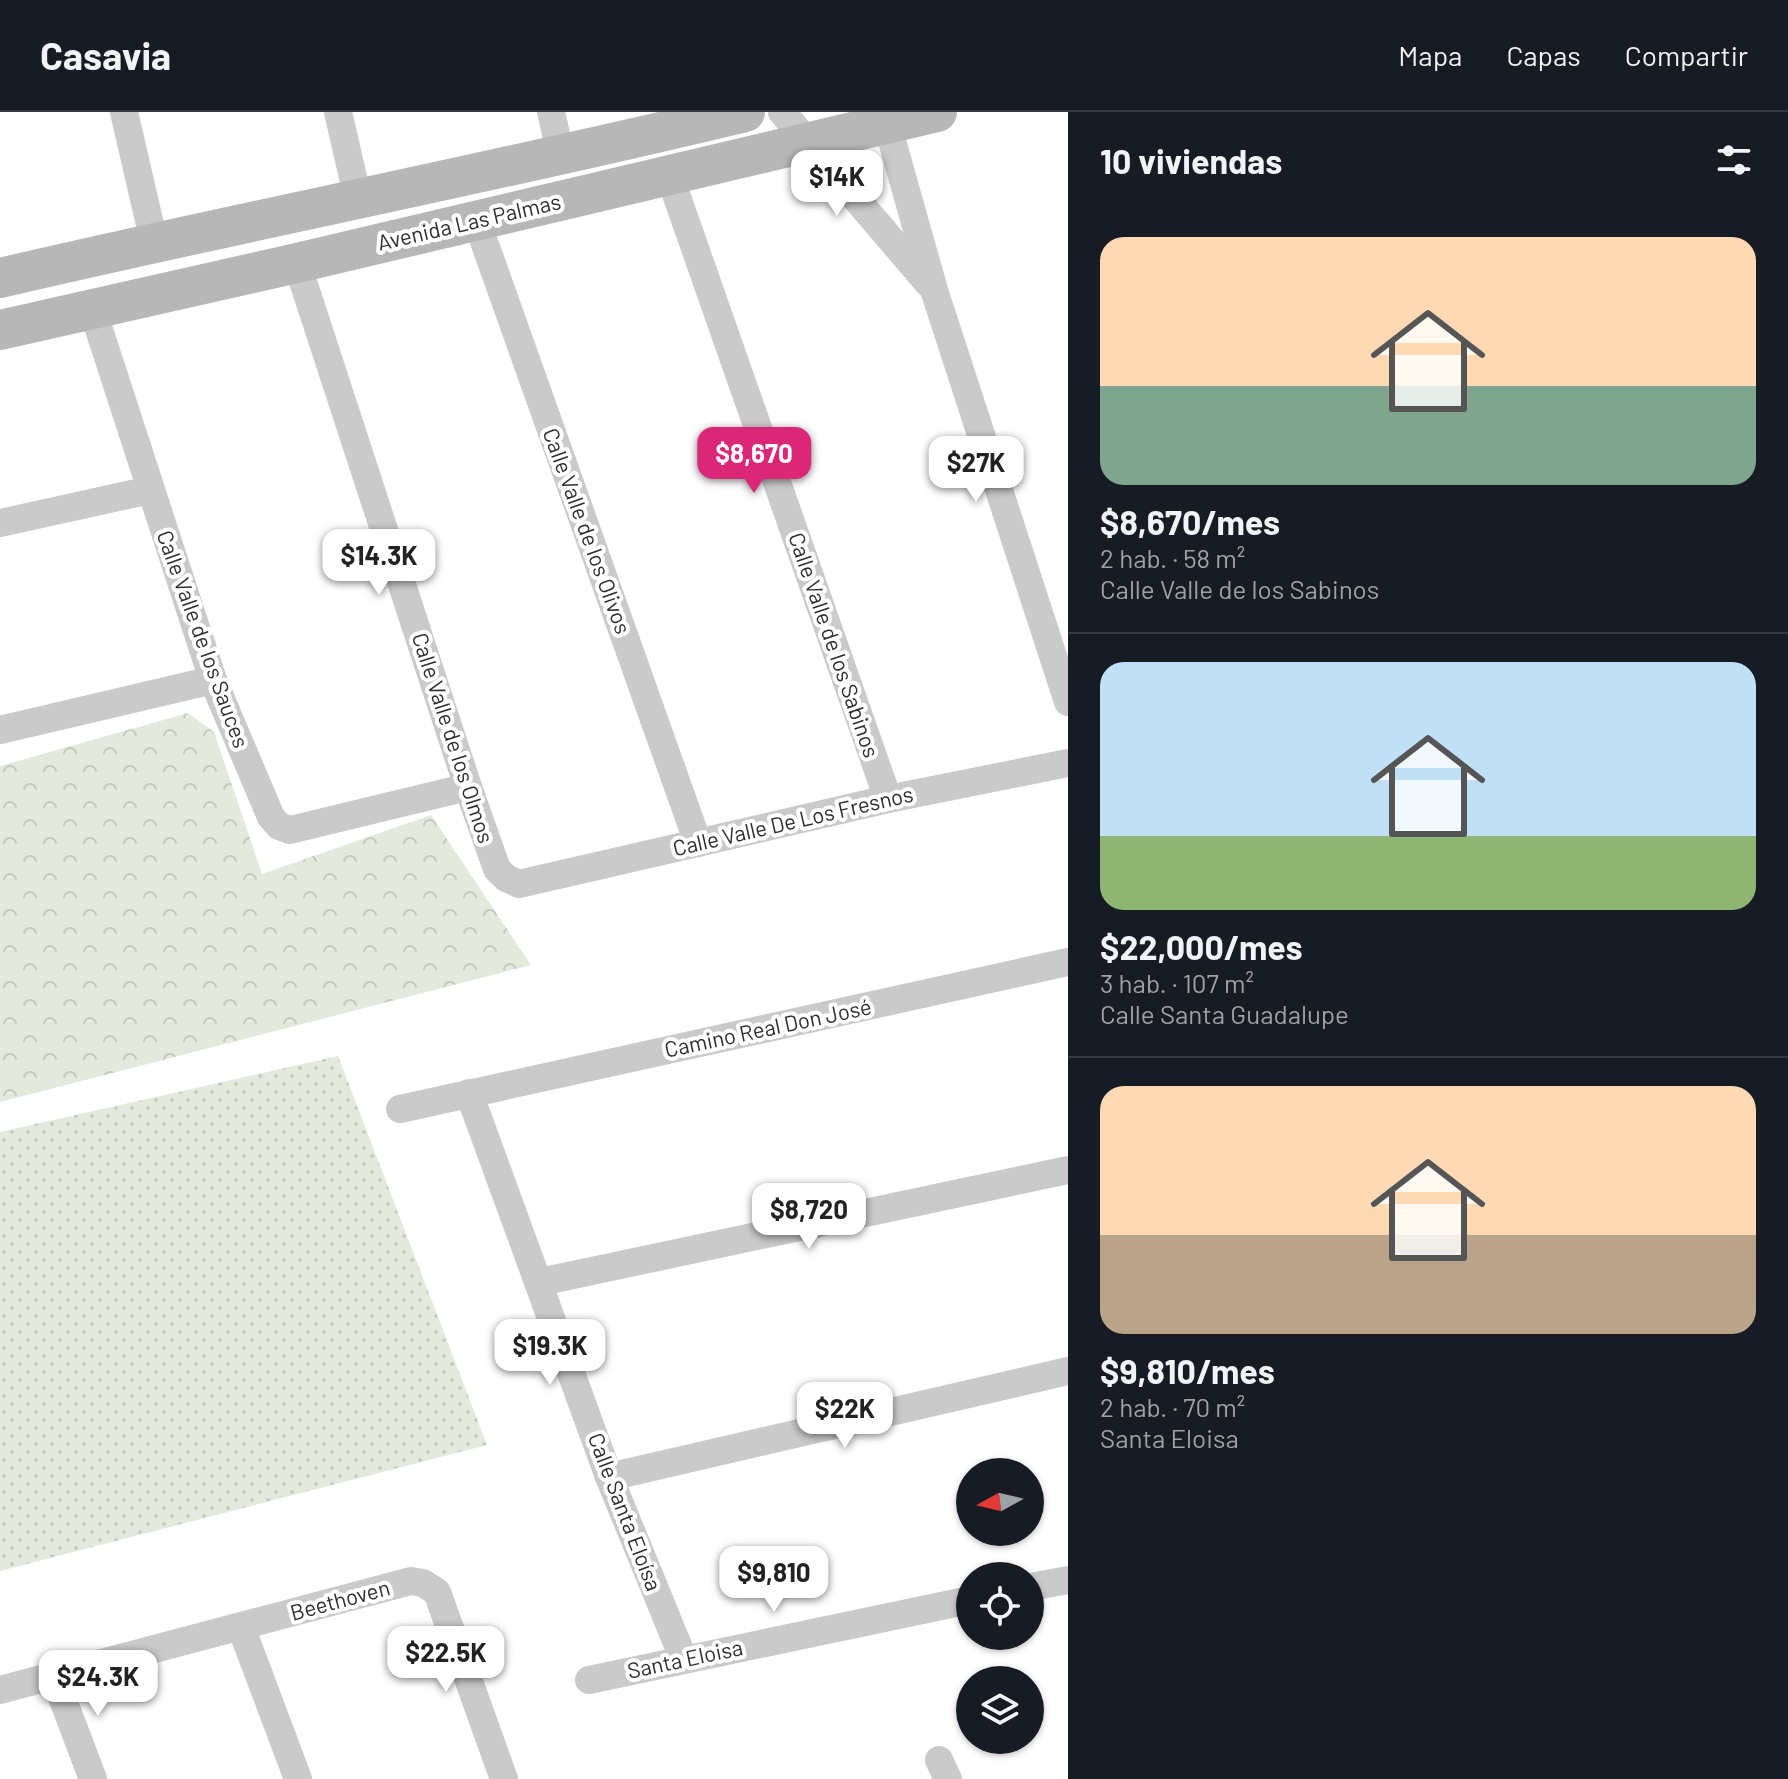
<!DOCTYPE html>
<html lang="es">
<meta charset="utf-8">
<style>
body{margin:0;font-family:Barlow,sans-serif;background:#242831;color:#f1f3f6;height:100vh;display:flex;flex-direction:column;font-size:30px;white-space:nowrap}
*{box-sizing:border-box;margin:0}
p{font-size:26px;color:#9ea1a6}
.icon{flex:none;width:44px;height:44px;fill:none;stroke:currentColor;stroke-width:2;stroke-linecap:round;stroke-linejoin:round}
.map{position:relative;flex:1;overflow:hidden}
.drawer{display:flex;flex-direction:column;background:#171b24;width:720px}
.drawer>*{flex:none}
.needle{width:52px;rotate:262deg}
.fabs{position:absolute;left:956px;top:1346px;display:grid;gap:16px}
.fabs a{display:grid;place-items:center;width:88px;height:88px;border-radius:50%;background:#171b24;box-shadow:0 2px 6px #0004;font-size:40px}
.price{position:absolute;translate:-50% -68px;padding:0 18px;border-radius:16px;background:#fff;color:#222;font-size:26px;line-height:52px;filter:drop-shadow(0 2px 4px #0008)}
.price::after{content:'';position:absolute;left:50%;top:48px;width:24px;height:18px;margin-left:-12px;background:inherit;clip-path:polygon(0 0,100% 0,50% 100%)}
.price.on{background:#db2777;color:#fff}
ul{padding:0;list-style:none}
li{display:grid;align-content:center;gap:16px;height:424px;padding:0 32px}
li+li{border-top:2px solid #363941}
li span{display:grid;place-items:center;height:248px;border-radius:24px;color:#555}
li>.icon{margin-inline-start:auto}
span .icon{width:144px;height:144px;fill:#fffc;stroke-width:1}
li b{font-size:34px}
h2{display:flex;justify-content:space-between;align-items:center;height:96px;padding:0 32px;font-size:34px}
header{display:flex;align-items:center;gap:48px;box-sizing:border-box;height:112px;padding:0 40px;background:#171b24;border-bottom:2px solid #363941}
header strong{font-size:38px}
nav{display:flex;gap:44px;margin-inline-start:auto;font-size:28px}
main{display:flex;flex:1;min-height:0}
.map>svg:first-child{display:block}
</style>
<header>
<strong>Casavia</strong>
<nav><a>Mapa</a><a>Capas</a><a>Compartir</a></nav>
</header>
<main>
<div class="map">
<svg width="1068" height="1667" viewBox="0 0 1068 1667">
<defs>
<pattern id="grass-dots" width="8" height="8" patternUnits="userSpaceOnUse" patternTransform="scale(2)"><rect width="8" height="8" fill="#e3eadc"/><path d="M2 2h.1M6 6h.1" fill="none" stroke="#c3c9bd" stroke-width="1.8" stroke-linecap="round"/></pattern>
<pattern id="park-crowns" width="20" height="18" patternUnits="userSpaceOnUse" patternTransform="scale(2)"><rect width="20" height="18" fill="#e3eadc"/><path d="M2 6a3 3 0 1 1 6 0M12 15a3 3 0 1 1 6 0" fill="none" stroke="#c3c9bd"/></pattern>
</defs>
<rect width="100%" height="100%" fill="#fff"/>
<polygon fill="url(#grass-dots)" points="338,944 487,1333 0,1459 0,1020"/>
<polygon fill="url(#park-crowns)" points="188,601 214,620 262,762 431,703 531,853 0,990 0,654"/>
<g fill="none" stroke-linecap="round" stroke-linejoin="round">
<g stroke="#cacaca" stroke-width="28">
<polyline points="124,0 154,130"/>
<polyline points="338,0 358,87"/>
<polyline points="551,0 561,44"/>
<polyline points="782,0 928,171"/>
<polyline points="887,11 934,178 1068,590"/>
<polyline points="669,62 888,687"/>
<polyline points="476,107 698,731"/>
<polyline points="297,151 468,675 497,757 506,766 519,772 888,687 1068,651"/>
<polyline points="92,196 213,568 271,705 279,714 290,718 468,675"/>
<polyline points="0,411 150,378"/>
<polyline points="0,618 213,568"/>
<polyline points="469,981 609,1365 684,1548"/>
<polyline points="400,997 1068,850"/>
<polyline points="540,1170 1068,1058"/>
<polyline points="609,1365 1068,1259"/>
<polyline points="1030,1475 1068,1468"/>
<polyline points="241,1515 298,1667"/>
<polyline points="54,1564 93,1667"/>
<polyline points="589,1568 970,1488"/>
<polyline points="0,1578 411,1469 423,1471 437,1480 504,1667"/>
<polyline points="939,1648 948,1667"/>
</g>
<g stroke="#b7b7b7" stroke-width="40">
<path d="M0 166C248 108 498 60 745 0"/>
<polyline points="0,218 297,151 937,0"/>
</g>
</g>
<g text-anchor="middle" stroke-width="8" stroke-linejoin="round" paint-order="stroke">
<g font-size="22" fill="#2d2d2d" stroke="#fff">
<text transform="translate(469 110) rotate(-13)" y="8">Avenida Las Palmas</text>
<text transform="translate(587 419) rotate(70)" y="8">Calle Valle de los Olivos</text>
<text transform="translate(203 527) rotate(70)" y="8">Calle Valle de los Sauces</text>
<text transform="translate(834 533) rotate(71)" y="8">Calle Valle de los Sabinos</text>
<text transform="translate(453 626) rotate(72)" y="8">Calle Valle de los Olmos</text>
<text transform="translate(793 709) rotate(-13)" y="8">Calle Valle De Los Fresnos</text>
<text transform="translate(768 916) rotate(-12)" y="8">Camino Real Don José</text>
<text transform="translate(625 1400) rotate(69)" y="8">Calle Santa Eloísa</text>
<text transform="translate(340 1488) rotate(-15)" y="8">Beethoven</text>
<text transform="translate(685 1547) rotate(-12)" y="8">Santa Eloisa</text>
</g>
</g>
</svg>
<div class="fabs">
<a><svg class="needle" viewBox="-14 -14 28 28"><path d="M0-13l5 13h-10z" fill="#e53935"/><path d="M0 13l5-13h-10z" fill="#9ea1a6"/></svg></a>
<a><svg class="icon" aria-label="locate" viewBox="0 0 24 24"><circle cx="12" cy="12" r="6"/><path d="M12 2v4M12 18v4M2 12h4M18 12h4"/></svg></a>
<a><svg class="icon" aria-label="layers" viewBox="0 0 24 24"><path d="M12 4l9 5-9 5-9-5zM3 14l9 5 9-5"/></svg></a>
</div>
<b class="price" style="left:837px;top:106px">$14K</b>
<b class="price on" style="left:754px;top:383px">$8,670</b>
<b class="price" style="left:976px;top:392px">$27K</b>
<b class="price" style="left:379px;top:485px">$14.3K</b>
<b class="price" style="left:809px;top:1139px">$8,720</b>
<b class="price" style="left:550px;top:1275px">$19.3K</b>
<b class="price" style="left:845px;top:1338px">$22K</b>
<b class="price" style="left:774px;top:1502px">$9,810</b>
<b class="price" style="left:446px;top:1582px">$22.5K</b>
<b class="price" style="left:98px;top:1606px">$24.3K</b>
</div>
<section class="drawer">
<h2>10 viviendas<svg class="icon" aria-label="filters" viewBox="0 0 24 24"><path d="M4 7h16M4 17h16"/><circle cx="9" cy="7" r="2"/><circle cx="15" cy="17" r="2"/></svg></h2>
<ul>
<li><span style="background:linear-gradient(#ffd9b3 60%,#7fa58c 0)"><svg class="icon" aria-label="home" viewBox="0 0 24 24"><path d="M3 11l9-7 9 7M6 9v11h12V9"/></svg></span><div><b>$8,670/mes</b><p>2 hab. · 58 m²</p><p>Calle Valle de los Sabinos</p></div></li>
<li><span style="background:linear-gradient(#bfe0f5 70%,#8fb573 0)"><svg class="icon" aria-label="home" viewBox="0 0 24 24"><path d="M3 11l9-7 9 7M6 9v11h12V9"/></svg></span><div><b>$22,000/mes</b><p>3 hab. · 107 m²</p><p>Calle Santa Guadalupe</p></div></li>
<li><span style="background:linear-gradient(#ffd9b3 60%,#b9a48a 0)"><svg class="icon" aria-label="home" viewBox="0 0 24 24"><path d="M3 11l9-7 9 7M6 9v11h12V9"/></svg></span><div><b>$9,810/mes</b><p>2 hab. · 70 m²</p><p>Santa Eloisa</p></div></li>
</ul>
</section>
</main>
